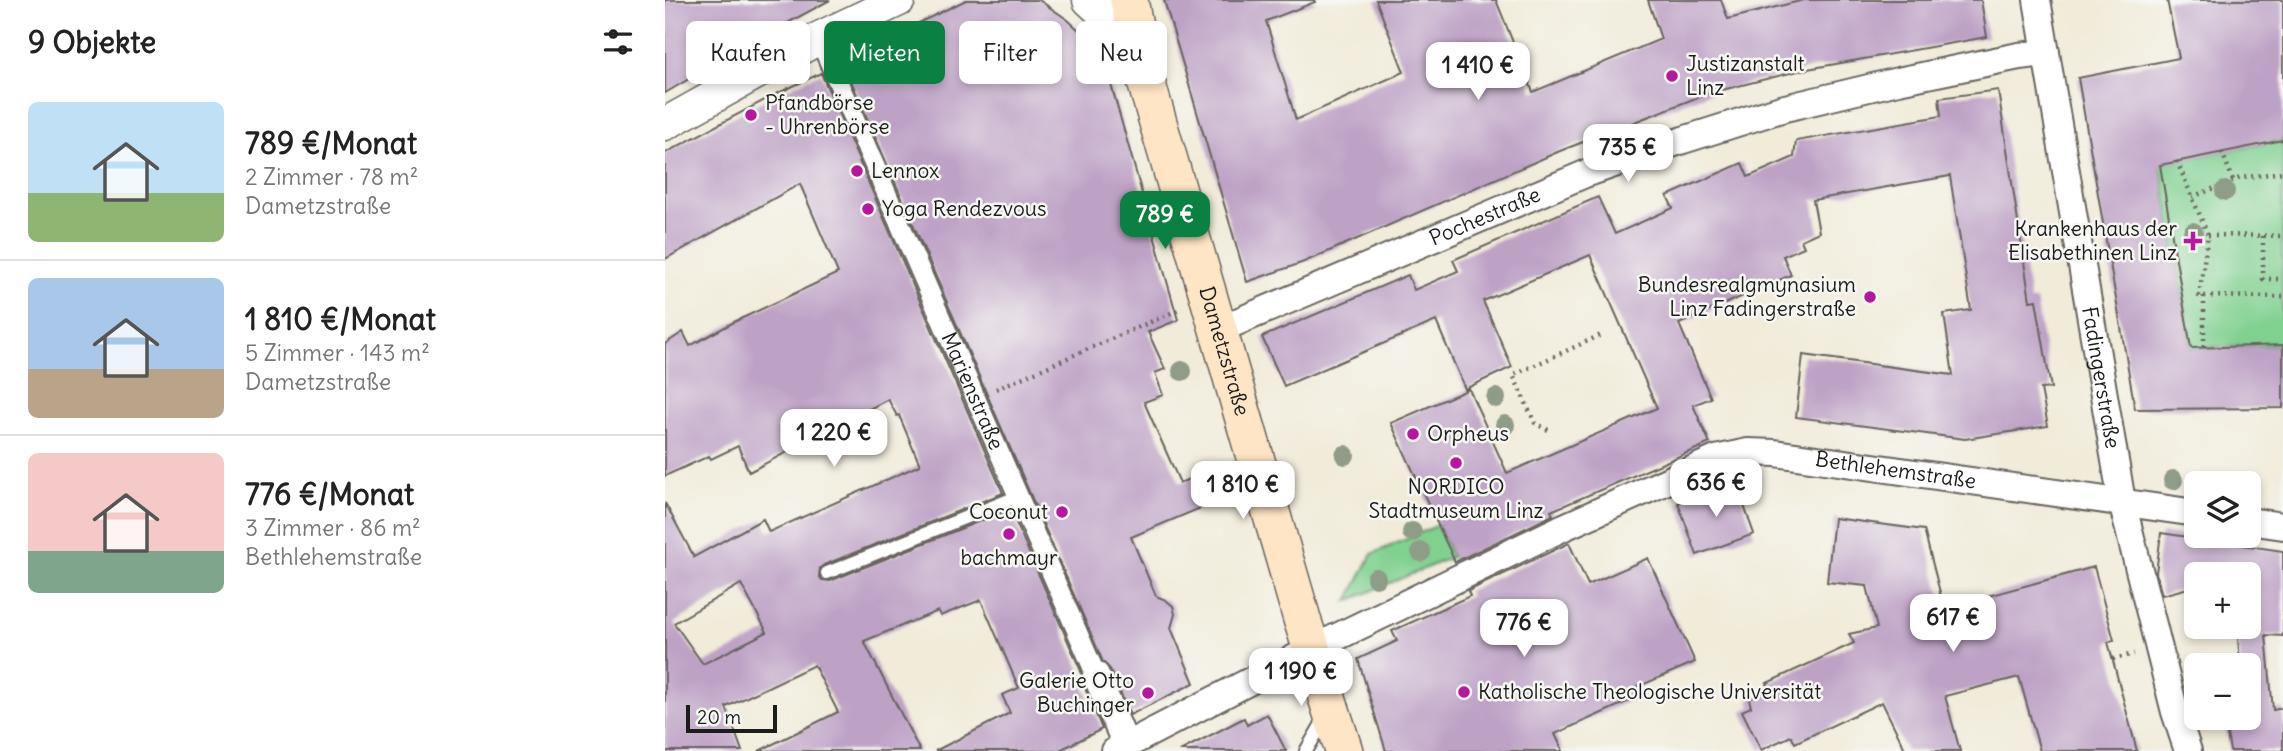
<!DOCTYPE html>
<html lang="de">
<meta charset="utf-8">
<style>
body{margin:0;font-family:Delius,sans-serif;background:#f6f6f6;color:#222;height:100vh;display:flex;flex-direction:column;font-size:26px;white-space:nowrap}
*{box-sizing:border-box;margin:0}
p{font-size:23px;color:#767676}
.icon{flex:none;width:38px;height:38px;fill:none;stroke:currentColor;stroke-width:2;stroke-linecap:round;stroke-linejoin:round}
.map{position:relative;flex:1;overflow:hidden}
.side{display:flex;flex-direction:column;background:#fff;width:665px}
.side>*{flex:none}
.top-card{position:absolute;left:21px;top:21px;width:665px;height:63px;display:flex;gap:14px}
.controls{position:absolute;left:1519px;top:471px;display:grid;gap:14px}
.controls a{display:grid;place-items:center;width:77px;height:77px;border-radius:10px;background:#fff;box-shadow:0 4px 10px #0003;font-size:35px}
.scale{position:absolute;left:21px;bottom:18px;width:91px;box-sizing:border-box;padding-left:7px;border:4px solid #1c1c1c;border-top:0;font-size:19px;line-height:24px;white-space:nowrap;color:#1c1c1c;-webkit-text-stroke:5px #f6f6f2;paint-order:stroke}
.price{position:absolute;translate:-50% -60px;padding:0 16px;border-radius:14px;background:#fff;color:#222;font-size:23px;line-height:46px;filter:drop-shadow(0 2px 4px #0008)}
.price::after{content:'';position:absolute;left:50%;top:42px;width:21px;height:16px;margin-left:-10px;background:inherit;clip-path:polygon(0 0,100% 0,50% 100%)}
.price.current{background:#0b8043;color:#fff}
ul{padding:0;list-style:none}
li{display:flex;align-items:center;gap:21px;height:175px;padding:0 28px}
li+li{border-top:2px solid #e0e0e0}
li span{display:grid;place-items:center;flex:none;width:196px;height:140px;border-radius:10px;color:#555}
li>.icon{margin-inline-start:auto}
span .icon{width:84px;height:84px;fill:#fffc;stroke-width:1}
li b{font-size:30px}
h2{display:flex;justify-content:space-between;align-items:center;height:84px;padding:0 28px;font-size:30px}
.pill{padding:0 24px;border-radius:10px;background:#fff;box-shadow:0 4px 10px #0003;font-size:24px;line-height:63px}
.pill.current{background:#0b8043;color:#fff}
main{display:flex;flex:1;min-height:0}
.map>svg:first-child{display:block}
</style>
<main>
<section class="side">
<h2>9 Objekte<svg class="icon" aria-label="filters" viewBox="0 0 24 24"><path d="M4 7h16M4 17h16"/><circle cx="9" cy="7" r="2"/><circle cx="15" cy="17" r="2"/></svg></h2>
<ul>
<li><span style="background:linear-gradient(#bfe0f5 65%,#8fb573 0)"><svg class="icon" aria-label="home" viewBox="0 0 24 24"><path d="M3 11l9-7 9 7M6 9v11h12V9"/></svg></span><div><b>789 €/Monat</b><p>2 Zimmer · 78 m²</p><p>Dametzstraße</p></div></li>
<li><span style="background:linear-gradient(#a9c7e8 65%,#b9a48a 0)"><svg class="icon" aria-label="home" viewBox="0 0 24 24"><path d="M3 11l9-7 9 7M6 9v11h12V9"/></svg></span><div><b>1 810 €/Monat</b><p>5 Zimmer · 143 m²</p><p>Dametzstraße</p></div></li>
<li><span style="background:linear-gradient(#f6c9c9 70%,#7fa58c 0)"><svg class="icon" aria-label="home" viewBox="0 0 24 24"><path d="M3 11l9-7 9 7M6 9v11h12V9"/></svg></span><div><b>776 €/Monat</b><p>3 Zimmer · 86 m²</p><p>Bethlehemstraße</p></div></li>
</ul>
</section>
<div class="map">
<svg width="1618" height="751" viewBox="0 0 1618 751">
<rect width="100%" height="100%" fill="#f6f6f2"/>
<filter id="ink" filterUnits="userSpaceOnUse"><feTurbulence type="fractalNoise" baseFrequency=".0143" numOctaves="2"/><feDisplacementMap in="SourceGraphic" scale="14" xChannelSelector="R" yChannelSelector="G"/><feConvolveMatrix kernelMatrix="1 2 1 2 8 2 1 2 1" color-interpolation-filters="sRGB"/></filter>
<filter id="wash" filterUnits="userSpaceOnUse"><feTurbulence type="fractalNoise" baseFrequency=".00686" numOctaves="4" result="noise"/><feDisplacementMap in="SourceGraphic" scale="28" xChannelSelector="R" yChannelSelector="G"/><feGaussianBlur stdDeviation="1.57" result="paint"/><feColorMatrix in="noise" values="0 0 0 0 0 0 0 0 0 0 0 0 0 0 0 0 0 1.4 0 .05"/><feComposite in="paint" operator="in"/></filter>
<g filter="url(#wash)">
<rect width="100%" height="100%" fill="#f1ebd9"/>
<g fill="#80d090" stroke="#4e7656" stroke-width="2">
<polygon points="1618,140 1617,345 1526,348 1495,164"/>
<polygon points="773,525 787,557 683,601 707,554"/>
</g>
<g id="blocks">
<g fill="#bea2c6" fill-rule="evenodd">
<polygon points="0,0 165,0 80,46 0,93"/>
<polygon points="301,0 374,0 403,20 428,43 443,74 513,320 483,332 500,369 490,373 498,395 479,402 515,483 540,472 550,502 466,537 491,596 501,600 508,606 510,614 506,628 529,683 465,715 445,669 438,662 177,60"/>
<polygon points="499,0 649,0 650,2 601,21 631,120 739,72 711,0 831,0 868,92 996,39 983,0 1056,0 1063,19 1139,0 1316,0 1322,37 1137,70 1041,94 895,151 639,262 582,282"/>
<polygon points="1502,0 1618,0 1618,140 1495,165 1526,348 1618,345 1618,408 1470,409 1413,78 1514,58"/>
<path d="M156 73 338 493 159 565 155 568 154 576 157 580 165 581 345 509 416 671 417 681 437 729 393 751H270L345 713 337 695 354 688 316 600 275 616 273 611 199 641 255 751H94L173 712 149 665 61 707 77 751H0V503L29 557 98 519 104 532 255 465 234 415 232 416 223 399 84 472 73 446 46 459 44 456 0 476V344L18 332 25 346 69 322 173 273 135 184 0 259V153L109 95ZM76 584 102 632 38 664 9 623Z"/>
<polygon points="1333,90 1365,301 1371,300 1386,388 1376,389 1383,426 1300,439 1131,417 1138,355 1288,375 1279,314 1306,310 1285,176 1148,200 1154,232 1136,240 1139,247 1118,256 1126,275 1014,324 1046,398 1028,405 1045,443 886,511 888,515 790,562 726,423 804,389 842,473 992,408 925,255 818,301 847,367 800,389 771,321 619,386 597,337 743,275 749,290 793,271 788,260 933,197 950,234 1008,208 1002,196 1077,163 1083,177 1129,157 1131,141 1276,116 1274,98"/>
<polygon points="1071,483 1089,534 1032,555 1013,503"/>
<polygon points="1169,518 1259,530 1279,608 1429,567 1449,640 1443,642 1472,751 1375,751 1354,677 1280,696 1295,751 1241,751 1217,702 1130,743 1126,736 1096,750 1077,711 1086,707 1084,699 1105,689 1102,683 1189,643 1184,634 1212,628 1202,586 1162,582"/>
<polygon points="1496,533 1618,551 1618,636 1601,635 1608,710 1618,708 1618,751 1565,751 1559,718 1584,718 1584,663 1575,664 1572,626 1584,626 1584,574 1531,574 1531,586 1497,595 1491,573"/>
<polygon points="904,543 923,585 983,558 1030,662 970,688 973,697 890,734 898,751 721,751 693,659 732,641 727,631 805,596 803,591"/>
<polygon points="602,714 621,751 515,751 579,718 582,725"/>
</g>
</g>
</g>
<g filter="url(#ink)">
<use href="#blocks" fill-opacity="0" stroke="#67645e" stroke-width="2"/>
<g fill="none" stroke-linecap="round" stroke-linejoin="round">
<defs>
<g id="service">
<polyline points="162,573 354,496"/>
<polyline points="641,751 661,717"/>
</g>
<g id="pedestrian">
<path id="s1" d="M154 38 431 675"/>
</g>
<g id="minor">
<path id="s2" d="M1372 0 1457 502 1510 712 1523 751"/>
<path id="s3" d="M553 330 920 174 1018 140 1116 109 1233 81 1354 56 1381 53"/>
<polyline points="1584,521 1618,526"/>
<polyline points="431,675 461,745"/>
<path id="s4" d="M450 751 647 649 899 527 1051 459 1083 452 1110 453 1531 513"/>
</g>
<g id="tertiary">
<polyline points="424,0 436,11 476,68"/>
<polyline points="0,124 154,38 234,0"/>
</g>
<g id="secondary">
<path id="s5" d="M464 0 478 71 503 157 637 619 679 751"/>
</g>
</defs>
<use href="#service" stroke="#67645e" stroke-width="16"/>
<use href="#pedestrian" stroke="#67645e" stroke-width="23"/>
<use href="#minor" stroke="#67645e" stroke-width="30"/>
<use href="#tertiary" stroke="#67645e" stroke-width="35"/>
<use href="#secondary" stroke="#67645e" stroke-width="40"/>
<g stroke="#67645e" stroke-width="4.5" stroke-dasharray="2 5" stroke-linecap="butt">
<polyline points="1557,152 1568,180"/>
<polyline points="1512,161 1543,235 1534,296 1618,297"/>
<polyline points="1527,197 1575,178 1618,172"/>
<polyline points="1543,235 1618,236"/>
<polyline points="1598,236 1598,279 1618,279"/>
<polyline points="1539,296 1539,348"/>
<polyline points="331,389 513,310"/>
<polyline points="883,430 870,423 848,375 936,335"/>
<polyline points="1448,659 1469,654"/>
</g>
<use href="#service" stroke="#fff" stroke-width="12"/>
<use href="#pedestrian" stroke="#fff" stroke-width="19"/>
<use href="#minor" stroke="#fff" stroke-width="26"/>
<use href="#tertiary" stroke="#fff" stroke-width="32"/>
<use href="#secondary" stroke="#fde5c5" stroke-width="37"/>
</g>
<g fill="#8f9c88">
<circle cx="1560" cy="191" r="10"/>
<circle cx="1528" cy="232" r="10"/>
<circle cx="517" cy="371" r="10"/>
<circle cx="831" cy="398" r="10"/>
<circle cx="840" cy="425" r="10"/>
<circle cx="680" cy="455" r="10"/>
<circle cx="1508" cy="480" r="10"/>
<circle cx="747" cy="532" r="10"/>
<circle cx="756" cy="552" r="10"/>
<circle cx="711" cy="578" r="10"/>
</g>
</g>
<g fill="#b5179e" stroke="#f6f6f2" stroke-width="2.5">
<circle cx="1007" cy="76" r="7"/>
<circle cx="86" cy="115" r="7"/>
<circle cx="192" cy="171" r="7"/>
<circle cx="203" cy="209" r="7"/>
<path d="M1524.5 230.5h7v7h7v7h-7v7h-7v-7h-7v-7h7z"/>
<circle cx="1205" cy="297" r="7"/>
<circle cx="748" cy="434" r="7"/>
<circle cx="791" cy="463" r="7"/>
<circle cx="397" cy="512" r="7"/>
<circle cx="344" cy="534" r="7"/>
<circle cx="799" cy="692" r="7"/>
<circle cx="483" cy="693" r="7"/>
</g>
<g text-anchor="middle" stroke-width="5" stroke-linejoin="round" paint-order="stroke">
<g font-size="21" fill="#1c1c1c" stroke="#f6f6f2" text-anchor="start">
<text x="1021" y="71">Justizanstalt<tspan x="1021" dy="24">Linz</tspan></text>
<text x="100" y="110">Pfandbörse<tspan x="100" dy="24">- Uhrenbörse</tspan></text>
<text x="206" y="178">Lennox</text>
<text x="217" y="216">Yoga Rendezvous</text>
<text x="1512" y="236" text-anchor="end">Krankenhaus der<tspan x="1512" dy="24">Elisabethinen Linz</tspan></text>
<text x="1191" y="292" text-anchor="end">Bundesrealgmynasium<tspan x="1191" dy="24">Linz Fadingerstraße</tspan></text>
<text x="762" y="441">Orpheus</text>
<text x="791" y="494" text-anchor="middle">NORDICO<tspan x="791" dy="24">Stadtmuseum Linz</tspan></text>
<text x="383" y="519" text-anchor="end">Coconut</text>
<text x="344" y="565" text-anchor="middle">bachmayr</text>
<text x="469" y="688" text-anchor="end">Galerie Otto<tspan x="469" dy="24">Buchinger</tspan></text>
<text x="813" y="699">Katholische Theologische Universität</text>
</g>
<g font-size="21" fill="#1c1c1c" stroke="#f6f6f2">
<text dy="7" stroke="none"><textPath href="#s3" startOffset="290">Pochestraße</textPath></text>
<text dy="7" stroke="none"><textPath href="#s5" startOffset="364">Dametzstraße</textPath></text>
<text dy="7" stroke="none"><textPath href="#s2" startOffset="383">Fadingerstraße</textPath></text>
<text dy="7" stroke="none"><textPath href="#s1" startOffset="385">Marienstraße</textPath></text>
<text dy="7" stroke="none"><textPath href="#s4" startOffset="850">Bethlehemstraße</textPath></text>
</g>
</g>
</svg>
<div class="controls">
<a><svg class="icon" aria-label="layers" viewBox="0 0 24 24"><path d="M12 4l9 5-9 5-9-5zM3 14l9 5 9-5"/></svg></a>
<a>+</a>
<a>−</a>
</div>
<div class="scale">20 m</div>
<b class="price" style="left:813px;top:102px">1 410 €</b>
<b class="price" style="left:963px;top:184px">735 €</b>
<b class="price current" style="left:500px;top:251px">789 €</b>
<b class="price" style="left:169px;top:469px">1 220 €</b>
<b class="price" style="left:1051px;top:519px">636 €</b>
<b class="price" style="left:578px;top:521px">1 810 €</b>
<b class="price" style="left:1288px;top:654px">617 €</b>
<b class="price" style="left:859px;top:659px">776 €</b>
<b class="price" style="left:636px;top:708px">1 190 €</b>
<div class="top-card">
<a class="pill">Kaufen</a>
<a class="pill current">Mieten</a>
<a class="pill">Filter</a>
<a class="pill">Neu</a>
</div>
</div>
</main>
